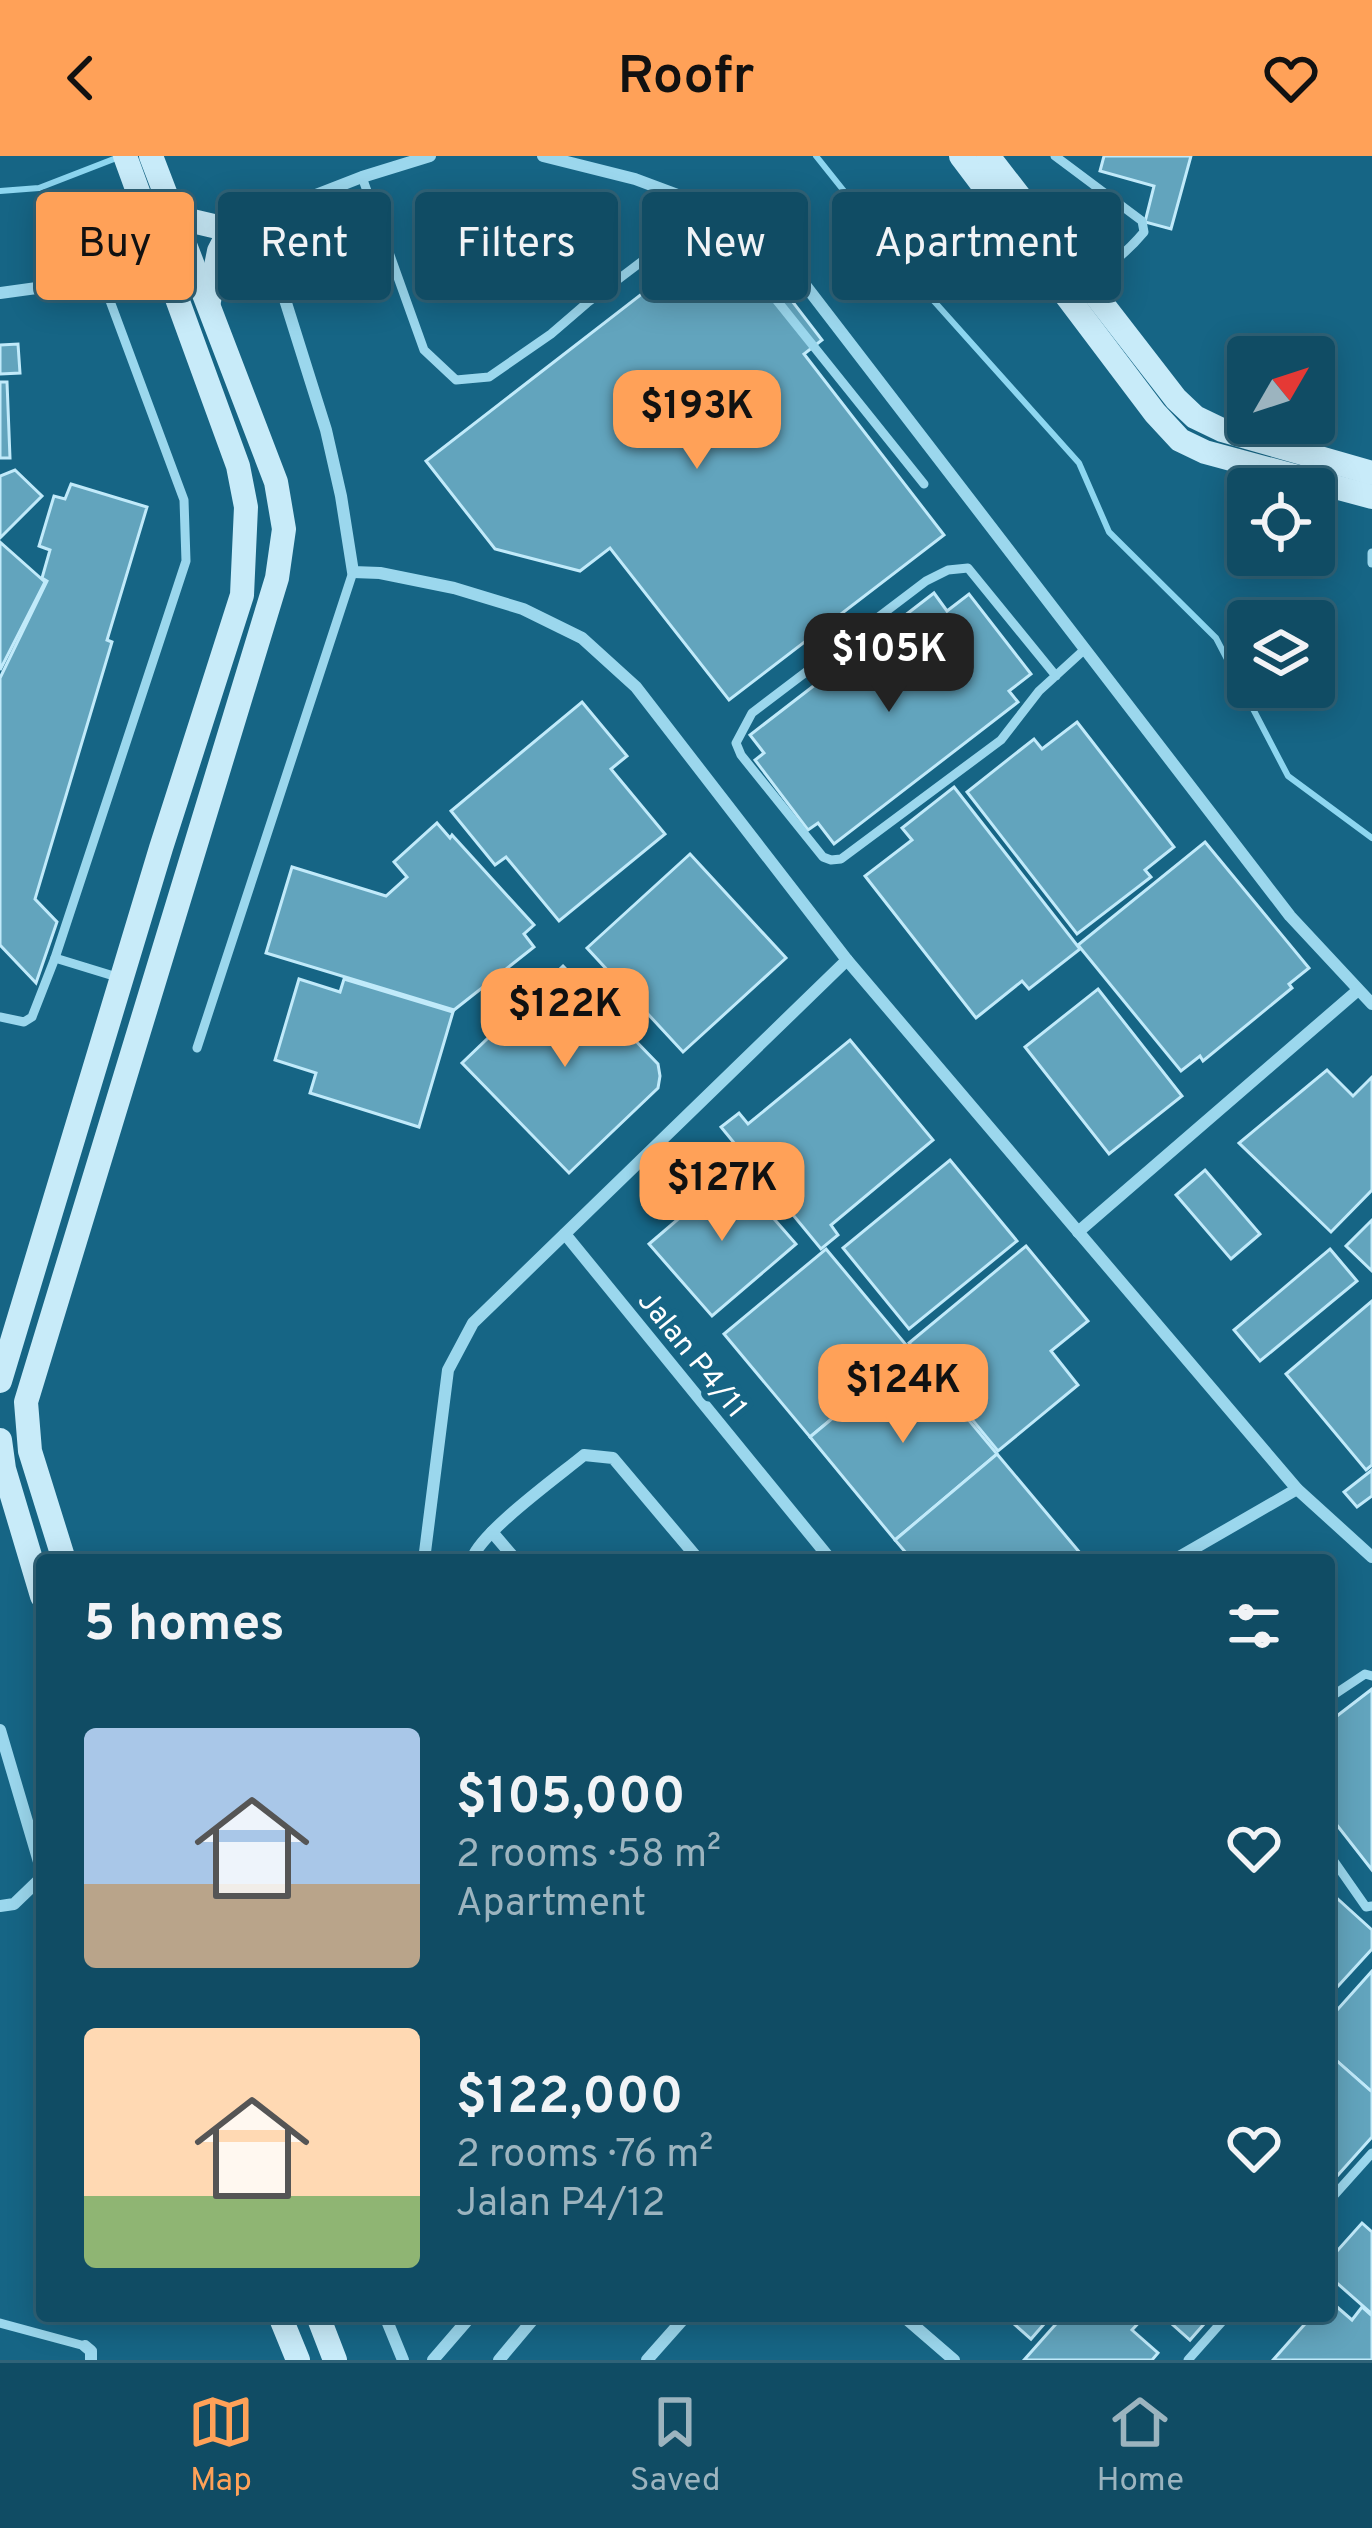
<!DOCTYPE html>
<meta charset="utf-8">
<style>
body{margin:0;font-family:Overpass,sans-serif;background:#19536a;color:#f1f3f6;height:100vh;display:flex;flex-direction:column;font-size:45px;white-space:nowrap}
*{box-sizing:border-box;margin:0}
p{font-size:39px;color:#9cb4bf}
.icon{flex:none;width:66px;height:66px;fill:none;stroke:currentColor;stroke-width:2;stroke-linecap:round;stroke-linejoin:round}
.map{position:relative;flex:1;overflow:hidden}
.sheet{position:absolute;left:36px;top:1398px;width:1299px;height:768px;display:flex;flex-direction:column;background:#104c64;border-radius:12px;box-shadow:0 6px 30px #0003,0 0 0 3px #306378}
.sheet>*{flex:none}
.hud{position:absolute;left:36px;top:36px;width:1302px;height:108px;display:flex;gap:24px}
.needle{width:78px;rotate:51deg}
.buttons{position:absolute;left:1227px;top:180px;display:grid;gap:24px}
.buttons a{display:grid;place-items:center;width:108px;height:108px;border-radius:12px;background:#104c64;box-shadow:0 6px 30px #0003,0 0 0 3px #306378;font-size:60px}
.price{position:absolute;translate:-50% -102px;padding:0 27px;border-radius:24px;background:#ffa158;color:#111;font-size:39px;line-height:78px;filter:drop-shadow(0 3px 6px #0008)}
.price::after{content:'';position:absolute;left:50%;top:72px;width:36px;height:27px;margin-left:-18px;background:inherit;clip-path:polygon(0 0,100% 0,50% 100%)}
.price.on{background:#222;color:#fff}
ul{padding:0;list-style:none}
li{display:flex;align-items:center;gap:36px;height:300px;padding:0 48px}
li span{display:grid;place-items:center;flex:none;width:336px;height:240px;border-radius:12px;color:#555}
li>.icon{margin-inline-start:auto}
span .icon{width:144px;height:144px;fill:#fffc;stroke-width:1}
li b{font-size:51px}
h2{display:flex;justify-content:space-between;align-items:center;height:144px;padding:0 48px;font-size:51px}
.chip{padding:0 42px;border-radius:12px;background:#104c64;box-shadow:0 6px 30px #0003,0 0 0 3px #306378;font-size:42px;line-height:108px}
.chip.on{background:#ffa158;color:#111}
header{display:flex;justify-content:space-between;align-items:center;height:156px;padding:0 48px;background:#ffa158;color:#111;font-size:54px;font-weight:600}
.tabs{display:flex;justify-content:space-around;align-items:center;height:168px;border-top:3px solid #306378;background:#104c64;font-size:33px;color:#9cb4bf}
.tabs a{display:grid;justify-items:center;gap:6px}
.tabs .on{color:#ffa158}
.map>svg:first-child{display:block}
</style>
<header><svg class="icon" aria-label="back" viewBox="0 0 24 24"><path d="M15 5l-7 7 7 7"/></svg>Roofr<svg class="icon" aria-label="heart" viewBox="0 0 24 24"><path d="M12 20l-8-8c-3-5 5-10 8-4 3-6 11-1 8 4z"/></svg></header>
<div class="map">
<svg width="1372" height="2204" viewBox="0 0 1372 2204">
<rect width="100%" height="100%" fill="#166585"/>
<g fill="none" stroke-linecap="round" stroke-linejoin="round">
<g stroke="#8dd6f0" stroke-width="6">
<polyline points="816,0 915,124 1079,307 1109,376 1216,482 1288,620 1372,682"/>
<polyline points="0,35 39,32 119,1"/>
</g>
</g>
<g fill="#62a4bd" stroke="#c1eafa" stroke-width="3">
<polygon points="1104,0 1191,0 1171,73 1145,66 1154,30 1100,15"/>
<polygon points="759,102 822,184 804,198 944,379 729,544 610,392 580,415 495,393 426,305 661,123 674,140 722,103 735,120"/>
<polygon points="18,188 20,217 0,218 0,189"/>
<polygon points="0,226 7,226 10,302 0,302"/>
<polygon points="15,314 42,340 0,382 0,320"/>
<polygon points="71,328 147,351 107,484 112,486 35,743 57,766 36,827 0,789 0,522 47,425 42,422 50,394 39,390 54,340 65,343"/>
<polygon points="0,386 45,426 0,514"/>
<polygon points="934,437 947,455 969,438 1031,518 1009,535 1018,546 834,688 818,667 808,674 755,604 764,597 750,579"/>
<polygon points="582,546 627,600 611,613 665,678 559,765 506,701 495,709 451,655"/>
<polygon points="1077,566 1174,691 1145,714 1151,721 1077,778 967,636 1034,583 1042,593"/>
<polygon points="954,631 1080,793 1029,833 1022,825 976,862 865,720 912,684 902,672"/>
<polygon points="437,667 450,682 452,679 534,769 524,778 534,791 454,854 266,797 292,711 386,740 407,721 394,706"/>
<polygon points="1205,686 1309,812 1289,828 1292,832 1203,905 1200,900 1181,915 1078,789"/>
<polygon points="690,698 786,802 683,896 587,792"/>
<polygon points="563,810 658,908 660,920 658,932 569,1017 462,907"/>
<polygon points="299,823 340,836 344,823 453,856 419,971 310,937 316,917 275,904"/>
<polygon points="1098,833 1182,940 1109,998 1025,891"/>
<polygon points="850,884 933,984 831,1069 838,1079 821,1093 721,971 739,957 748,968"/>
<polygon points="1327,914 1353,940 1372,921 1372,1034 1331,1076 1239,987"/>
<polygon points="950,1004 1017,1085 909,1173 843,1092"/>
<polygon points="1205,1014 1260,1078 1231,1103 1176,1039"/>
<polygon points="733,1016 796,1088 712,1160 649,1088"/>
<polygon points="1372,1064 1372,1115 1346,1090"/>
<polygon points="1026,1090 1088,1165 1051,1195 1078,1229 998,1295 909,1187"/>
<polygon points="826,1093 912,1196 810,1281 724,1178"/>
<polygon points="1330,1093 1357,1125 1260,1205 1234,1174"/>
<polygon points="1372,1145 1372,1309 1366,1314 1286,1218"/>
<polygon points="912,1196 997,1298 895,1384 810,1281"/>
<polygon points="997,1298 1086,1404 912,1404 895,1384"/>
<polygon points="1372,1314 1372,1340 1357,1351 1344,1336"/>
<polygon points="1372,1533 1372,1714 1329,1659 1329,1566"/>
<polygon points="1329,1735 1372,1774 1372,1793 1329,1840"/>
<polygon points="1372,1815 1372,1936 1329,1898 1329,1863"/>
<polygon points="1329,1898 1372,1936 1372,1981 1329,2029"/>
<polygon points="1362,2067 1372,2076 1372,2158 1329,2120 1329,2104"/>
<polygon points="1329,2144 1352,2164 1362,2151 1372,2160 1372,2204 1273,2204 1312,2160 1329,2160"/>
<polygon points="1005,2160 1051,2160 1031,2183"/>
<polygon points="1063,2160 1145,2160 1132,2174 1158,2197 1152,2204 1024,2204"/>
<polygon points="1163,2160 1211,2160 1190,2184"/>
</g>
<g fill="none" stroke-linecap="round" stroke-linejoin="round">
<g stroke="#9bd7ed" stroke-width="9">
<path d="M1055 0 1142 65 1144 76C1128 95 1111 110 1089 122"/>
<polyline points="362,21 424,194 456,224 489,221 551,178 587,147 649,100 684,92 719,91 754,116 924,328"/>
<polyline points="1372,397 1372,407"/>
<polyline points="1056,520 968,412 948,414 926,425 752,557 736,587 741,599 823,701 831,704 841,703 1001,584 1039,535 1085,493"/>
<polyline points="55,802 186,405 184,344 100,118"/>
<polyline points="0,861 24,866 32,861 55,802 117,821"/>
<polyline points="197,892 353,416"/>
<polyline points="1329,1542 1365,1518 1372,1520"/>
<polyline points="1329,1698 1366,1751 1372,1750"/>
<polyline points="1329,1735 1332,1739"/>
<polyline points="1329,2045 1372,1997"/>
<polyline points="0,2167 85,2190"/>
<polyline points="1188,2204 1227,2160"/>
</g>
<g stroke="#9bd7ed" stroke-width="12">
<polyline points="543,0 635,23 753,67 762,73 1290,760 1372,848"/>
<polyline points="259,61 326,274 341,340 353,416 380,417 454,432 523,453 582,482 636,531 847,804 1297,1333 1372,1401"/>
<polyline points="230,69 259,61 362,21 430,0"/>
<polyline points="0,137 73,127 188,83"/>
<polyline points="1078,1076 1357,835"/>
<polyline points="565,1078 831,1404"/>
<polyline points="492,1376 516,1404"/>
<polyline points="424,1404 448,1214 473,1167 847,804"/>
<path d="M472 1404C478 1378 560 1319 584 1299L613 1302 699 1404"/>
<polyline points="1174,1404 1297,1333"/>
<polyline points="0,1574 42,1716"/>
<polyline points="0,1750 14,1748 42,1721"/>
<polyline points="385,2160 403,2204"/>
<polyline points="903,2160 954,2204"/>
<polyline points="85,2190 91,2195 91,2204"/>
<polyline points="433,2204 471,2160"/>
<polyline points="499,2204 536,2160"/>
<polyline points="647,2204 686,2160"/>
</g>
<g stroke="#c8ebf9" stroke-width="24">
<polyline points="961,0 1155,257 1180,284 1205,296 1372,341"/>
<polyline points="988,0 1176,243 1195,261 1222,274 1372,317"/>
<polyline points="169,47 188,64 222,72"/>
<polyline points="209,145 219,95 233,68"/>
<polyline points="0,1225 161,692 242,439 246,351 238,310 125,0"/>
<polyline points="0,1284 4,1313 42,1440"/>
<polyline points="64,1404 30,1295 26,1246 277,422 284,373 276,326 151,0"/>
<polyline points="280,2160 298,2204"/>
<polyline points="318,2160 335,2204"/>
</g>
</g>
<g text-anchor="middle" stroke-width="12" stroke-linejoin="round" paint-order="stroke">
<g font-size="30" fill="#fff" stroke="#166585">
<text transform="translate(693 1198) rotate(51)" y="10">Jalan P4/11</text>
</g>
</g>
</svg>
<div class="buttons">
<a><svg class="needle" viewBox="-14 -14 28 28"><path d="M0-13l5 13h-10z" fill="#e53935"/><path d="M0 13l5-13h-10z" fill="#9cb4bf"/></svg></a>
<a><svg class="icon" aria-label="locate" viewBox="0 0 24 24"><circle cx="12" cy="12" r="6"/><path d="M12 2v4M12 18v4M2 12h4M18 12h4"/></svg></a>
<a><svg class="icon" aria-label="layers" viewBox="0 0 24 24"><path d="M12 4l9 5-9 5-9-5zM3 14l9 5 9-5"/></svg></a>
</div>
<b class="price" style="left:697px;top:316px">$193K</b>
<b class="price on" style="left:889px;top:559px">$105K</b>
<b class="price" style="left:565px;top:914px">$122K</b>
<b class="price" style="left:722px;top:1088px">$127K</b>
<b class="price" style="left:903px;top:1290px">$124K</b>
<div class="hud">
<a class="chip on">Buy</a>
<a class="chip">Rent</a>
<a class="chip">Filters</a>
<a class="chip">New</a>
<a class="chip">Apartment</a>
</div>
<section class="sheet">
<h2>5 homes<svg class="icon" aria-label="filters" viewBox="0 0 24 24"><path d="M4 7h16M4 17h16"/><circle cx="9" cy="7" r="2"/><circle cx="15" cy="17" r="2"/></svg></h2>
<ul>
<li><span style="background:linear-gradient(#a9c7e8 65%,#b9a48a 0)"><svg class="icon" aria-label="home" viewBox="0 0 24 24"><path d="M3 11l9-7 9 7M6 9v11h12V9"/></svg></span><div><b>$105,000</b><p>2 rooms · 58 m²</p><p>Apartment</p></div><svg class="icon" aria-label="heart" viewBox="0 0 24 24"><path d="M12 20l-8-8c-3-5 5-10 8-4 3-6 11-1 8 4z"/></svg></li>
<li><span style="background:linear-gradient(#ffd9b3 70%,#8fb573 0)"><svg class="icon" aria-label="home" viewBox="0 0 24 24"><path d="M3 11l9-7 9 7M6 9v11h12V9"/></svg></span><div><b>$122,000</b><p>2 rooms · 76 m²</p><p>Jalan P4/12</p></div><svg class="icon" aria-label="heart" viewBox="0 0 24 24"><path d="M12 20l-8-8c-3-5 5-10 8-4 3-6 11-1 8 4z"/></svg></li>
</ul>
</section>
</div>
<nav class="tabs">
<a class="on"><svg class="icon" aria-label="map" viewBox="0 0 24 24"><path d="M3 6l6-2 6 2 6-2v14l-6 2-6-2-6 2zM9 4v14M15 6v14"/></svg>Map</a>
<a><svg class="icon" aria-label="saved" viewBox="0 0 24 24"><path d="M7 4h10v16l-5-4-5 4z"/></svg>Saved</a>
<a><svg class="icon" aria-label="home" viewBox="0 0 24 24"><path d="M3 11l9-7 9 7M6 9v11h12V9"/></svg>Home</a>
</nav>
